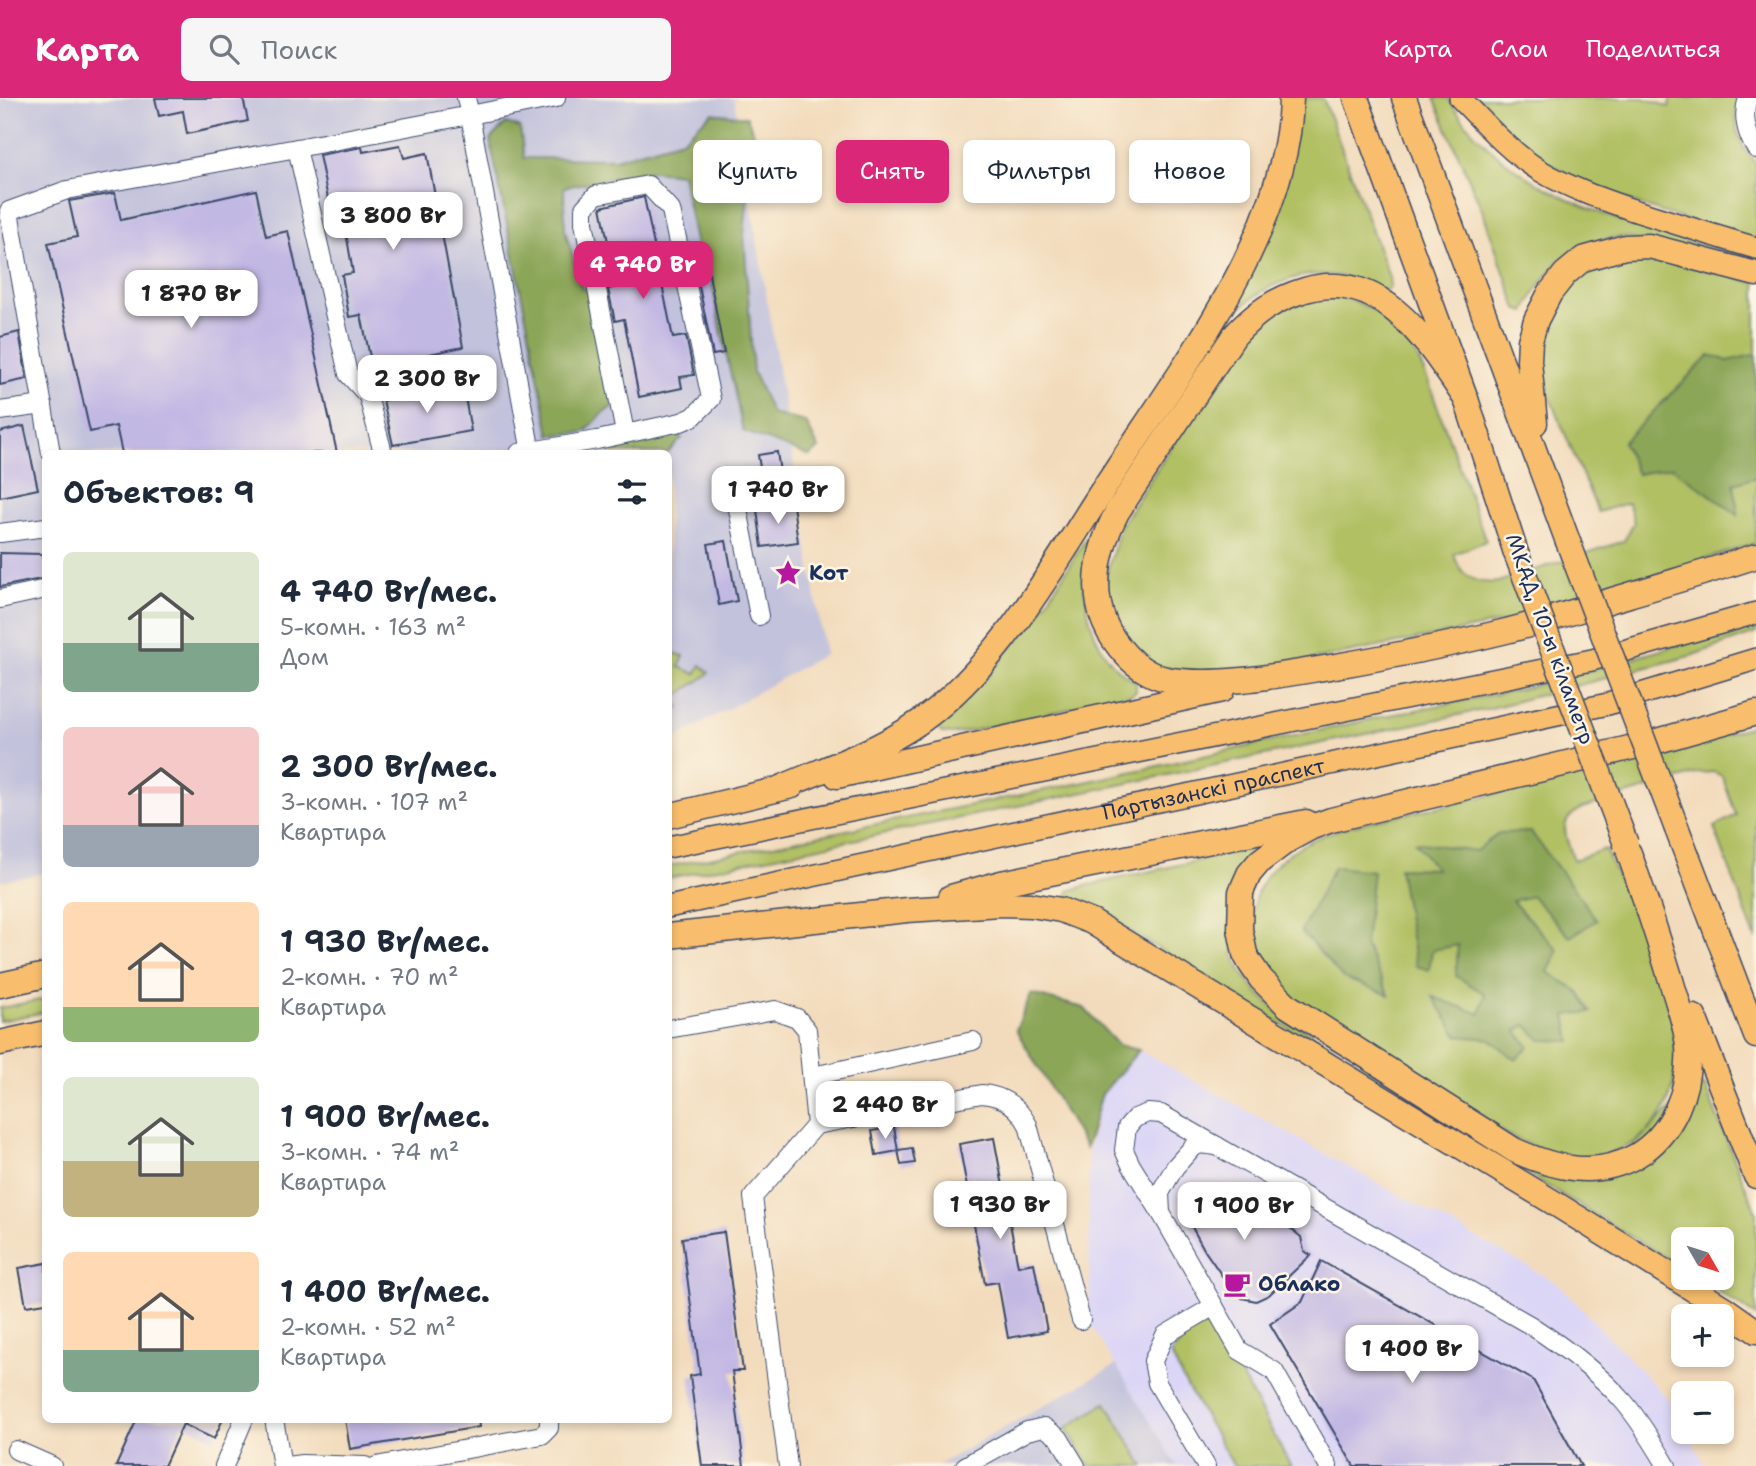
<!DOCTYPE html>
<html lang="ru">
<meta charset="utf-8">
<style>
body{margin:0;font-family:"Shantell Sans",sans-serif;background:#f6f6f7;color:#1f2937;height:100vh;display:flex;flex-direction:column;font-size:26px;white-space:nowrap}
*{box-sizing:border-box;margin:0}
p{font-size:23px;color:#747a83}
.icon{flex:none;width:38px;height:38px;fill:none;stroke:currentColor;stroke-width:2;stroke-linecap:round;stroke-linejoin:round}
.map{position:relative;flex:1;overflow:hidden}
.sheet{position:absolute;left:42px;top:352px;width:630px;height:973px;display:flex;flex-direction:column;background:#fff;border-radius:10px;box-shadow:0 4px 10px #0003}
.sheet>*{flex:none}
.top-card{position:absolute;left:693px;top:42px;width:665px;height:63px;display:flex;gap:14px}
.needle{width:46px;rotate:129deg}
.tools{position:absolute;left:1671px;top:1129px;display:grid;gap:14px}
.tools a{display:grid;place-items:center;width:63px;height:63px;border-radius:10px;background:#fff;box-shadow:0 4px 10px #0003;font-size:35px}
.price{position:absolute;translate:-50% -60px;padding:0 16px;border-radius:14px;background:#fff;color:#222;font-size:23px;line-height:46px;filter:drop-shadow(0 2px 4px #0008)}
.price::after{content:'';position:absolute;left:50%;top:42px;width:21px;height:16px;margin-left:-10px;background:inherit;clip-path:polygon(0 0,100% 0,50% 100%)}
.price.selected{background:#db2777;color:#fff}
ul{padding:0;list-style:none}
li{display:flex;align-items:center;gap:21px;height:175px;padding:0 21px}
li span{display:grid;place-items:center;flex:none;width:196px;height:140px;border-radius:10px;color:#555}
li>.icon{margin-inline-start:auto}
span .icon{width:84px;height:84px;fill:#fffc;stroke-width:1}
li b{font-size:30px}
h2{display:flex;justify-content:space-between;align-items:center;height:84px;padding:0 21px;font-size:30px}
.chip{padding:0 24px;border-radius:10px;background:#fff;box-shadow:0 4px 10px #0003;font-size:24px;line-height:63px}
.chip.selected{background:#db2777;color:#fff}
header{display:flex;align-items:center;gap:42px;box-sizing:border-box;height:98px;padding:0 35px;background:#db2777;color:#fff}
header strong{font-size:33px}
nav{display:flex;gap:38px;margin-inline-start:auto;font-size:24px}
.search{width:490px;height:63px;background:#f6f6f7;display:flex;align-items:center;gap:18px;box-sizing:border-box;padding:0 24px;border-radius:10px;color:#747a83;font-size:26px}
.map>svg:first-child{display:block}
</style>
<header>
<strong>Карта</strong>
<div class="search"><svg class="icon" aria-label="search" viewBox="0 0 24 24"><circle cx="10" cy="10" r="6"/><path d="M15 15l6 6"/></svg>Поиск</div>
<nav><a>Карта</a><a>Слои</a><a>Поделиться</a></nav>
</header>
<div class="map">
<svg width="1756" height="1368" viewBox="0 0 1756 1368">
<rect width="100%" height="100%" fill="#fcf5e5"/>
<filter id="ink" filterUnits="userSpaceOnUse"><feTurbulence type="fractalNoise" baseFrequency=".0143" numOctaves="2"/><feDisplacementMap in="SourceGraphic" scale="14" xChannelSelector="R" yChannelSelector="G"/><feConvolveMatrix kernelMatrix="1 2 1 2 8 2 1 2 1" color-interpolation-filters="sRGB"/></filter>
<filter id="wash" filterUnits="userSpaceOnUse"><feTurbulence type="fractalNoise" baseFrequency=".00686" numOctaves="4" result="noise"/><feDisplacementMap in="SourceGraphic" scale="28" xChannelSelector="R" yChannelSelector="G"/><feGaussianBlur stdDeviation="1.57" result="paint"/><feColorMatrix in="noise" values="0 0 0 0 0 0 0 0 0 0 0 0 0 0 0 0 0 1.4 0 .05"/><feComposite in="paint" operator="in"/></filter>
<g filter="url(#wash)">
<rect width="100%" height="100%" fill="#f2dbbc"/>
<polygon fill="#dcd6f6" points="1139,952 1557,1185 1671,1304 1683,1327 1684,1334 1687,1334 1706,1368 1176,1368 1090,1225 1088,1054 1102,996"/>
<g fill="#c2c2dc">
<polygon points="0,0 738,0 734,1 825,556 669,644 668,355 46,355 45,775 0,783"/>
<polygon points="1116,1267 1177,1368 936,1368"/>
</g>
<g fill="#b1c063" stroke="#667860" stroke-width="2">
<path d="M1299 0H1323L1389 179 1390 189 1386 193C1347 178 1319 168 1279 185 1260 193 1241 207 1228 223 1201 254 1181 295 1159 330 1140 361 1092 425 1086 458 1080 492 1089 538 1111 564 1118 573 1127 578 1136 584V593L1130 597 971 633 953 636 942 635 937 630 938 623 989 577 1044 508 1224 219Z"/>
<path d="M1434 0H1448C1510 104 1648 132 1756 161V166L1622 139C1583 144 1565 151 1542 184 1535 194 1529 203 1525 214L1517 211 1483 114Z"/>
<path d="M1474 0H1644L1669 9 1672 0H1739L1736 16 1737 32 1744 51 1756 66V142C1679 120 1599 99 1532 55 1509 40 1492 20 1474 0Z"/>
<path d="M1653 159 1756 185V445L1510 523 1229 578 1150 568 1120 538 1106 489 1107 474 1121 427 1236 249 1279 210 1338 197 1375 212 1393 228 1415 255 1427 280 1486 443 1454 456C1460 479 1475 487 1498 484L1624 443 1634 424 1628 405 1598 414 1536 267 1542 234 1559 202 1574 184 1591 170 1612 161Z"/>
<polygon points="1756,521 1756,535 1690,558 1487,611 669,780 669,768 1085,684 1386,618 1531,589 1662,552"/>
<polygon points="673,555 684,558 679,569 696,576 701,567 709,574 706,578 673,600 680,610 669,616 669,563"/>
<path d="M1756 627V842L1714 729 1736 717 1722 678 1714 674 1699 675 1583 710C1555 723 1566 739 1574 762L1605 751C1637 825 1726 978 1638 1041 1616 1057 1586 1063 1559 1057 1507 1045 1455 1003 1409 975 1365 948 1316 923 1279 887 1275 882 1268 878 1265 872 1242 839 1249 793 1277 766 1315 729 1375 723 1424 712 1470 702 1517 691 1564 680 1629 665 1692 646 1756 627Z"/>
<path d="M1259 749 1260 757 1233 856C1243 884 1264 901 1285 920L1545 1075 1564 1081 1599 1080 1694 989 1702 987 1705 989 1756 1114V1218L1698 1180H1722V1141H1684L1683 1170 1254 910 1135 836 1067 800 1069 793 1085 788Z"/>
<polygon points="45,901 45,914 0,923 0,910"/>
<polygon points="1212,1224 1291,1368 1234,1368 1181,1278 1171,1256 1190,1234"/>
<polygon points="1106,1305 1144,1368 1089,1368 1066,1330"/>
</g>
<g fill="#8ca659" stroke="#546a5c" stroke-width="2">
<polygon points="712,15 747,19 754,37 744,136 753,274 772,316 806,324 819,351 809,358 743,333 709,176 697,153 682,76 652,73 564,89 565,132 582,191 602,192 626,300 603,315 585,334 550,337 490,42 506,25 520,30 524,60 615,61 682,42"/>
<polygon points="1710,257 1728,263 1753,257 1756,259 1756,379 1734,386 1738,417 1672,369 1637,376 1623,344"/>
<polygon points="669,332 682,340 668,355 612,355 612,351"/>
<polygon points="1531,734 1597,822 1570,839 1532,798 1512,803 1558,852 1548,874 1578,893 1591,914 1566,917 1571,943 1541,942 1526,927 1516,933 1529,948 1516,962 1490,941 1458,938 1433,899 1480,916 1485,896 1456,878 1458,847 1432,852 1429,872 1416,868 1399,770 1436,771 1415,744 1476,753 1499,735"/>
<polygon points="1334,769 1373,773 1365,847 1389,897 1343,880 1301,833"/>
<polygon points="1031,896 1084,910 1118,947 1139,952 1102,996 1086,1050 1016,932"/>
</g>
<g id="blocks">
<g fill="#c2b8e4">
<polygon points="155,0 243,0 248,23 187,36 183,13 159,18"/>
<polygon points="400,47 404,60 427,55 463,249 372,268 361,217 349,219 342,177 353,175 346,134 335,135 319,57 362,49 363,54"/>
<polygon points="256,92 266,138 288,133 337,355 122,355 116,328 90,334 48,145 77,139 69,103 115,95 121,122"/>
<polygon points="644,99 673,240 686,238 694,277 680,279 682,290 639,299 624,221 615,223 608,191 617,189 601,109"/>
<polygon points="709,176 724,255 713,257 697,178"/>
<polygon points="19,234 27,281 0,287 0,239"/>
<polygon points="463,288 471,333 393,347 383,302"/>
<polygon points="24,328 38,391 0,399 0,334"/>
<polygon points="777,354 780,374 761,376 758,357"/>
<polygon points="793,407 798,444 762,449 757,412"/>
<polygon points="726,443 737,503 719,507 708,446"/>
<polygon points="0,455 42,456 46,480 0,489"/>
<polygon points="894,1029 898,1053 876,1057 872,1033"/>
<polygon points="994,1040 1018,1168 1034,1165 1047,1233 1008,1240 998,1184 985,1186 959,1046"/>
<polygon points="912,1050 915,1065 901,1067 898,1052"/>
<polygon points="1202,1087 1217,1090 1255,1108 1284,1125 1301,1139 1304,1153 1311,1157 1269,1197 1256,1203 1242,1200 1225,1182 1205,1153 1193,1131 1184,1104 1194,1090"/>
<polygon points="724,1134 743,1273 732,1273 744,1368 702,1368 690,1278 700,1276 682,1140"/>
<polygon points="1321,1163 1533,1282 1581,1368 1354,1368 1270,1226 1302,1204"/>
<polygon points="46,1165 46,1205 26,1208 19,1170"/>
<polygon points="137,1321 223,1321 214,1341 183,1326 164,1368 116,1368"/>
<polygon points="345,1321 478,1321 479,1329 350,1351"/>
</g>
</g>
</g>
<g filter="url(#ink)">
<use href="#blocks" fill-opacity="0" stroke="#3b496c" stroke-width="2"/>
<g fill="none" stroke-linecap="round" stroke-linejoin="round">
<defs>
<g id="minor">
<path d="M1748 0C1742 17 1746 36 1756 51"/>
<polyline points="297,50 470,17 466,0"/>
<polyline points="0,313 43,307"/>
<polyline points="51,355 9,113 67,92 297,50 348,276 368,298 383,355"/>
<polyline points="519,355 597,342 681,324 693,319 711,301 671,112 648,87 596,97 584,110 584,125 625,335"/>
<polyline points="531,355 470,17 556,0"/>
<polyline points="737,406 759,518"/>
<polyline points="0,435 46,429"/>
<polyline points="0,501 46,491"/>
<polyline points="668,931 775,912 797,920 807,932 816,1027"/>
<polyline points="813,978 973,943"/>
<polyline points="1161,1115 1160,1095 1175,1069 1191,1051 1199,1046 1217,1048"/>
<polyline points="274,1321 282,1368"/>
<polyline points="16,1352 52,1368"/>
<polyline points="224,1368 244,1321"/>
<polyline points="287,1368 302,1366 365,1368"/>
<polyline points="376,1368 542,1337 549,1330 549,1321"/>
<path d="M788 1368 753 1099 816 1027 982 996C1004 998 1018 1008 1028 1027L1081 1222"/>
<polyline points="965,1368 1027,1333 1044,1329 1059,1340 1076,1368"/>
<polyline points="1206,1368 1157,1285 1153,1263 1165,1237 1214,1208"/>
<path d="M1328 1368 1274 1273 1239 1252 1161 1115 1131 1067 1124 1052 1127 1029 1135 1020 1148 1015 1161 1016 1530 1227C1564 1249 1597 1273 1624 1304 1640 1323 1654 1346 1667 1368"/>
</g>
<g id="major">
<path d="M1460 0C1485 26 1509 53 1539 72 1569 90 1601 101 1633 112 1674 125 1715 138 1756 150"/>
<polyline points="668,749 1592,562 1756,515"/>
<path id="s1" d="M668 809 1608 606 1756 561"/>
</g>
<g id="highway">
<polyline points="1356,0 1466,301 1516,455"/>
<polyline points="1404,0 1567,441"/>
<path d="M1466 301C1429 247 1383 169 1305 192 1275 201 1255 215 1234 238L1117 414C1092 463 1086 515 1126 557 1136 568 1151 578 1166 581 1215 590 1281 577 1330 569 1387 559 1445 548 1502 534 1544 524 1587 509 1629 497 1671 484 1714 472 1756 458"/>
<polyline points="1535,325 1529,263 1530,243 1536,222 1550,195 1565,176 1583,161 1625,149 1649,148 1756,176"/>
<polyline points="837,678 1222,592"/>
<path d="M778 691C830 668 889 650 934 613 1007 554 1055 465 1106 387 1177 277 1289 135 1291 0"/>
<polyline points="668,718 792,688"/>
<polyline points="1677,731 1756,938"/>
<path d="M1629 755C1644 797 1658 839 1671 882 1677 904 1686 926 1688 948 1691 991 1673 1036 1636 1058 1595 1081 1554 1070 1514 1052L1288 908 1261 881 1250 865 1245 856 1240 831 1241 794 1249 776 1260 763 1288 742 1312 729 1331 722 1654 644 1756 615"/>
<polyline points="951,799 1001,785 1306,724"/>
<polyline points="668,838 907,812 1000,806 1031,807 1061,812 1092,824 1113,837 1551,1103 1725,1211 1756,1233"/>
<polyline points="0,887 46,877"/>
<polyline points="1694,919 1756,1078"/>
<polyline points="0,945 46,935"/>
</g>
</defs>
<use href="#minor" stroke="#3b496c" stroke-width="20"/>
<use href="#major" stroke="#3b496c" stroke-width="24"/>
<use href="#highway" stroke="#3b496c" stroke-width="27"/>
<use href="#minor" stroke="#fff" stroke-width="18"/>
<use href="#major" stroke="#f9be6d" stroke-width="21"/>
<use href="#highway" stroke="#f9be6d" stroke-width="24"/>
<defs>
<g id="highway-bridge">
<polyline points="1567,441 1677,731"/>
<polyline points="1516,455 1626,746"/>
</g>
</defs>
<use href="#highway-bridge" stroke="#3b496c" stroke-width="27" stroke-linecap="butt"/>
<use href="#highway-bridge" stroke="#f9be6d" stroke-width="24"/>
</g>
</g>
<defs>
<symbol id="sight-bare" viewBox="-9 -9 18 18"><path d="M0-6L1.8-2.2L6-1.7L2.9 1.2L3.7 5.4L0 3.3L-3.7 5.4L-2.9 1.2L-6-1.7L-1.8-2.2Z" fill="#b5179e" stroke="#fcf5e5" stroke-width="2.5" paint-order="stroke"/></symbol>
<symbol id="cafe-bare" viewBox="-9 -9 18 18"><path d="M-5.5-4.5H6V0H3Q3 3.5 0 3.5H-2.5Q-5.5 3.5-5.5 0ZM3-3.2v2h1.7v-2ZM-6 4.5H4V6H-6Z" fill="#b5179e" stroke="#fcf5e5" stroke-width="2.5" paint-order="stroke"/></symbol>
</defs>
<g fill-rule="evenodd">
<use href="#sight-bare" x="769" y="456" width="38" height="38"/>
<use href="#cafe-bare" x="1218" y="1167" width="38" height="38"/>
</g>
<g text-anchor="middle" stroke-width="5" stroke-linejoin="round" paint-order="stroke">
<g font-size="21" font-weight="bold" fill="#1b2f5e" stroke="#fcf5e5" text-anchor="start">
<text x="809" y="482">Кот</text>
<text x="1258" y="1193">Облако</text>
</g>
<g font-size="21" fill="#1b2f5e" stroke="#fcf5e5">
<text transform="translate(1550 541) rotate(70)" y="7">МКАД, 10-ы кіламетр</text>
<text dy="7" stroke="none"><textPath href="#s1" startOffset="558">Партызанскі праспект</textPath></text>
</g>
</g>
</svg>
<div class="tools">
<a><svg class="needle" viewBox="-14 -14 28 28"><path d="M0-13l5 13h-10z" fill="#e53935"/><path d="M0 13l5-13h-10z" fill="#747a83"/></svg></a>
<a>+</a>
<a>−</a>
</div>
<b class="price" style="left:393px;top:154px">3 800 Br</b>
<b class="price selected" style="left:643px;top:203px">4 740 Br</b>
<b class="price" style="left:191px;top:232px">1 870 Br</b>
<b class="price" style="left:427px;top:317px">2 300 Br</b>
<b class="price" style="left:778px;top:428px">1 740 Br</b>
<b class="price" style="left:885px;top:1043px">2 440 Br</b>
<b class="price" style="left:1000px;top:1143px">1 930 Br</b>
<b class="price" style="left:1244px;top:1144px">1 900 Br</b>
<b class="price" style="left:1412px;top:1287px">1 400 Br</b>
<div class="top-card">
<a class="chip">Купить</a>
<a class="chip selected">Снять</a>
<a class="chip">Фильтры</a>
<a class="chip">Новое</a>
</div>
<section class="sheet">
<h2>Объектов: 9<svg class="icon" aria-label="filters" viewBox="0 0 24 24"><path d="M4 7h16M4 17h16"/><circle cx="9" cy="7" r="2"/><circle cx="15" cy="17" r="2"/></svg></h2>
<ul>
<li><span style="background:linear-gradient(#dfe7d0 65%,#7fa58c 0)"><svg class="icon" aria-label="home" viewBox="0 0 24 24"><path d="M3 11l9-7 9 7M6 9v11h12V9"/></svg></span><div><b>4 740 Br/мес.</b><p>5-комн. · 163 m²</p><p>Дом</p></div></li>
<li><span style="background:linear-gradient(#f6c9c9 70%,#9aa5b1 0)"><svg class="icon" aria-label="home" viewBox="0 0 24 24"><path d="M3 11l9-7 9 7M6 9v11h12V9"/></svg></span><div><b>2 300 Br/мес.</b><p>3-комн. · 107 m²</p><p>Квартира</p></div></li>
<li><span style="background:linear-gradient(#ffd9b3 75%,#8fb573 0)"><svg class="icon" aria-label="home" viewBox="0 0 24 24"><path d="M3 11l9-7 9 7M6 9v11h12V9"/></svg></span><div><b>1 930 Br/мес.</b><p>2-комн. · 70 m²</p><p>Квартира</p></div></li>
<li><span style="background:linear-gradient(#dfe7d0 60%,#c2b280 0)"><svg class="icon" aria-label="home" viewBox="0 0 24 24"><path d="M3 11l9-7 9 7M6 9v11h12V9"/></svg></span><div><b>1 900 Br/мес.</b><p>3-комн. · 74 m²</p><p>Квартира</p></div></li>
<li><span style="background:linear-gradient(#ffd9b3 70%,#7fa58c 0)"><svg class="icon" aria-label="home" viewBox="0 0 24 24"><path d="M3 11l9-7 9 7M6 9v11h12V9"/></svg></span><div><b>1 400 Br/мес.</b><p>2-комн. · 52 m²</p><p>Квартира</p></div></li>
</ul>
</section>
</div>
